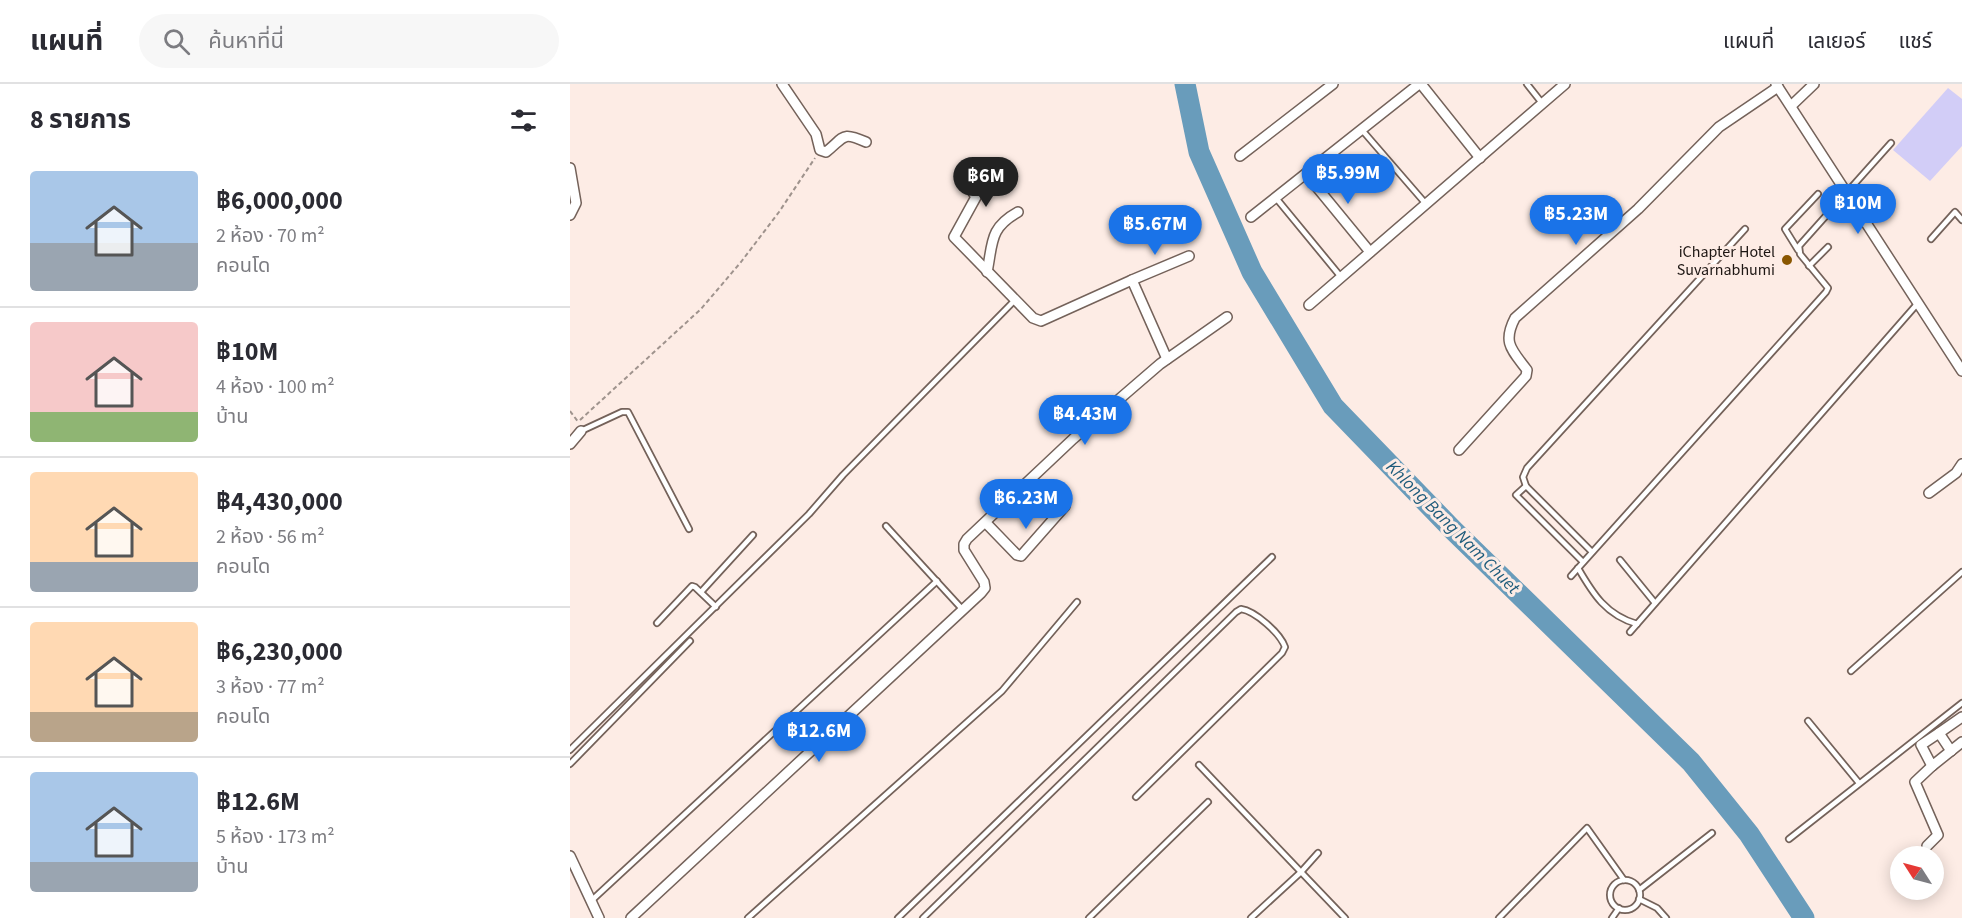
<!DOCTYPE html>
<html lang="th">
<meta charset="utf-8">
<style>
body{margin:0;font-family:"Source Sans 3","Noto Sans Thai",sans-serif;background:#f7f7f7;color:#2b2b33;height:100vh;display:flex;flex-direction:column;font-size:22px;white-space:nowrap}
*{box-sizing:border-box;margin:0}
p{font-size:20px;color:#7c7c81}
.icon{flex:none;width:33px;height:33px;fill:none;stroke:currentColor;stroke-width:2;stroke-linecap:round;stroke-linejoin:round}
.map{position:relative;flex:1;overflow:hidden}
.sheet{display:flex;flex-direction:column;background:#fff;width:570px}
.sheet>*{flex:none}
.needle{width:39px;rotate:306deg}
.buttons{position:absolute;left:1320px;top:762px;display:grid;gap:12px}
.buttons a{display:grid;place-items:center;width:54px;height:54px;border-radius:50%;background:#fff;box-shadow:0 3px 15px #0003;font-size:30px}
.price{position:absolute;translate:-50% -51px;padding:0 14px;border-radius:21px;background:#1a73e8;color:#fff;font-size:20px;line-height:39px;filter:drop-shadow(0 2px 3px #0008)}
.price::after{content:'';position:absolute;left:50%;top:36px;width:18px;height:14px;margin-left:-9px;background:inherit;clip-path:polygon(0 0,100% 0,50% 100%)}
.price.current{background:#222;color:#fff}
ul{padding:0;list-style:none}
li{display:flex;align-items:center;gap:18px;height:150px;padding:0 30px}
li+li{border-top:2px solid #e1e1e2}
li span{display:grid;place-items:center;flex:none;width:168px;height:120px;border-radius:6px;color:#555}
li>.icon{margin-inline-start:auto}
span .icon{width:72px;height:72px;fill:#fffc;stroke-width:1}
li b{font-size:26px}
h2{display:flex;justify-content:space-between;align-items:center;height:72px;padding:0 30px;font-size:26px}
header{display:flex;align-items:center;gap:36px;box-sizing:border-box;height:84px;padding:0 30px;background:#fff;border-bottom:2px solid #e1e1e2}
header strong{font-size:28px}
nav{display:flex;gap:33px;margin-inline-start:auto;font-size:21px}
.search{width:420px;height:54px;background:#f7f7f7;display:flex;align-items:center;gap:15px;box-sizing:border-box;padding:0 21px;border-radius:33px;color:#7c7c81;font-size:22px}
main{display:flex;flex:1;min-height:0}
.map>svg:first-child{display:block}
</style>
<header>
<strong>แผนที่</strong>
<div class="search"><svg class="icon" aria-label="search" viewBox="0 0 24 24"><circle cx="10" cy="10" r="6"/><path d="M15 15l6 6"/></svg>ค้นหาที่นี่</div>
<nav><a>แผนที่</a><a>เลเยอร์</a><a>แชร์</a></nav>
</header>
<main>
<section class="sheet">
<h2>8 รายการ<svg class="icon" aria-label="filters" viewBox="0 0 24 24"><path d="M4 7h16M4 17h16"/><circle cx="9" cy="7" r="2"/><circle cx="15" cy="17" r="2"/></svg></h2>
<ul>
<li><span style="background:linear-gradient(#a9c7e8 60%,#9aa5b1 0)"><svg class="icon" aria-label="home" viewBox="0 0 24 24"><path d="M3 11l9-7 9 7M6 9v11h12V9"/></svg></span><div><b>฿6,000,000</b><p>2 ห้อง · 70 m²</p><p>คอนโด</p></div></li>
<li><span style="background:linear-gradient(#f6c9c9 75%,#8fb573 0)"><svg class="icon" aria-label="home" viewBox="0 0 24 24"><path d="M3 11l9-7 9 7M6 9v11h12V9"/></svg></span><div><b>฿10M</b><p>4 ห้อง · 100 m²</p><p>บ้าน</p></div></li>
<li><span style="background:linear-gradient(#ffd9b3 75%,#9aa5b1 0)"><svg class="icon" aria-label="home" viewBox="0 0 24 24"><path d="M3 11l9-7 9 7M6 9v11h12V9"/></svg></span><div><b>฿4,430,000</b><p>2 ห้อง · 56 m²</p><p>คอนโด</p></div></li>
<li><span style="background:linear-gradient(#ffd9b3 75%,#b9a48a 0)"><svg class="icon" aria-label="home" viewBox="0 0 24 24"><path d="M3 11l9-7 9 7M6 9v11h12V9"/></svg></span><div><b>฿6,230,000</b><p>3 ห้อง · 77 m²</p><p>คอนโด</p></div></li>
<li><span style="background:linear-gradient(#a9c7e8 75%,#9aa5b1 0)"><svg class="icon" aria-label="home" viewBox="0 0 24 24"><path d="M3 11l9-7 9 7M6 9v11h12V9"/></svg></span><div><b>฿12.6M</b><p>5 ห้อง · 173 m²</p><p>บ้าน</p></div></li>
</ul>
</section>
<div class="map">
<svg width="1392" height="834" viewBox="0 0 1392 834">
<rect width="100%" height="100%" fill="#fdece5"/>
<g fill="none" stroke-linecap="round" stroke-linejoin="round">
<polyline stroke="#699cbb" stroke-width="21" points="615,0 629,68 682,188 763,322 883,446 1121,678 1179,750 1234,834"/>
</g>
<polygon fill="#d2cdf7" points="1378,4 1392,15 1392,62 1360,97 1323,66"/>
<g fill="none" stroke-linecap="round" stroke-linejoin="round">
<defs>
<g id="service">
<polyline points="957,0 972,19"/>
<polyline points="792,46 856,120"/>
<polyline points="706,114 771,193"/>
<polyline points="1264,125 1272,134"/>
<polyline points="1361,155 1385,128 1392,136"/>
<polyline points="1228,166 1215,145 1248,110"/>
<polyline points="1239,182 1258,163"/>
<polyline points="11,347 52,328 58,328 119,445"/>
<polyline points="956,402 946,411 1013,478"/>
<polyline points="316,442 393,526"/>
<polyline points="1022,468 956,402 953,393 957,384 1175,145"/>
<polyline points="1050,476 1085,519"/>
<path d="M1008 484C1023 510 1036 531 1067 540"/>
<polyline points="1001,492 1256,208 1258,204 1230,170 1229,162 1321,59"/>
<polyline points="131,508 183,451"/>
<polyline points="87,539 122,502 125,503 146,523"/>
<polyline points="1060,548 1348,219"/>
<polyline points="1281,587 1392,488"/>
<polyline points="1238,637 1289,699"/>
<polyline points="0,666 239,430 273,391 445,216"/>
<polyline points="0,680 120,557"/>
<polyline points="629,681 731,788 748,769"/>
<polyline points="1219,755 1392,619"/>
<circle cx="1055" cy="811" r="15"/>
<polyline points="1069,806 1142,749"/>
<polyline points="1069,815 1087,824 1096,834"/>
<polyline points="21,817 367,497"/>
<polyline points="178,834 432,607 507,518"/>
<polyline points="328,834 702,473"/>
<path d="M353 834 666 528 671 525C685 527 710 549 715 563L712 569 566 713"/>
<polyline points="519,834 638,718"/>
<polyline points="681,834 731,788 775,834"/>
<polyline points="929,834 1017,744 1054,796"/>
<polyline points="1042,834 1049,824"/>
</g>
<g id="minor">
<path d="M212 0 246 50 250 66 256 68C275 53 271 47 296 58"/>
<polyline points="851,0 910,74"/>
<polyline points="1206,0 1392,287"/>
<polyline points="1221,22 1244,0"/>
<polyline points="670,72 763,0"/>
<polyline points="0,84 6,119 0,131"/>
<polyline points="736,90 800,168"/>
<polyline points="395,96 406,113 384,153 463,234 471,237 562,196 597,275"/>
<polyline points="681,133 849,0"/>
<path d="M417 188C423 159 419 144 448 128"/>
<polyline points="562,196 619,172"/>
<polyline points="739,221 995,0"/>
<polyline points="0,360 11,347"/>
<path d="M889 366 956 292 957 286C942 266 932 259 945 234L1068 125 1149 43 1208 3"/>
<polyline points="1359,409 1386,389 1392,380"/>
<polyline points="416,439 447,471 451,472 495,422"/>
<polyline points="1369,649 1351,661 1362,682 1392,658"/>
<polyline points="1381,667 1369,649 1392,633"/>
<polyline points="1357,762 1368,751 1345,698 1362,682"/>
<polyline points="0,772 29,834"/>
<polyline points="61,834 411,509 415,504 414,498 394,466 394,460 397,455 503,355 590,280 657,233"/>
</g>
</defs>
<use href="#service" stroke="#74625a" stroke-width="8"/>
<use href="#minor" stroke="#74625a" stroke-width="12"/>
<g stroke="#9f938d" stroke-width="2" stroke-dasharray="4.5 3" stroke-linecap="butt">
<polyline points="0,327 9,339"/>
<polyline points="10,336 131,225 171,178 209,128 245,74"/>
</g>
<use href="#service" stroke="#fff" stroke-width="4.5"/>
<use href="#minor" stroke="#fff" stroke-width="9"/>
</g>
<circle fill="#895600" stroke="#fdece5" stroke-width="2" cx="1217" cy="176" r="6"/>
<g text-anchor="middle" stroke-width="6" stroke-linejoin="round" paint-order="stroke">
<g font-size="16" fill="#1d1613" stroke="#fdece5" text-anchor="end">
<text x="1205" y="173">iChapter Hotel<tspan x="1205" dy="18">Suvarnabhumi</tspan></text>
</g>
<g font-size="18" font-style="italic" fill="#1e5b7b" stroke="#fdece5">
<text transform="translate(883 443) rotate(45)" y="6">Khlong Bang Nam Chuet</text>
</g>
</g>
</svg>
<div class="buttons">
<a><svg class="needle" viewBox="-14 -14 28 28"><path d="M0-13l5 13h-10z" fill="#e53935"/><path d="M0 13l5-13h-10z" fill="#7c7c81"/></svg></a>
</div>
<b class="price" style="left:778px;top:121px">฿5.99M</b>
<b class="price current" style="left:416px;top:124px">฿6M</b>
<b class="price" style="left:1288px;top:151px">฿10M</b>
<b class="price" style="left:1006px;top:162px">฿5.23M</b>
<b class="price" style="left:585px;top:172px">฿5.67M</b>
<b class="price" style="left:515px;top:362px">฿4.43M</b>
<b class="price" style="left:456px;top:446px">฿6.23M</b>
<b class="price" style="left:249px;top:679px">฿12.6M</b>
</div>
</main>
